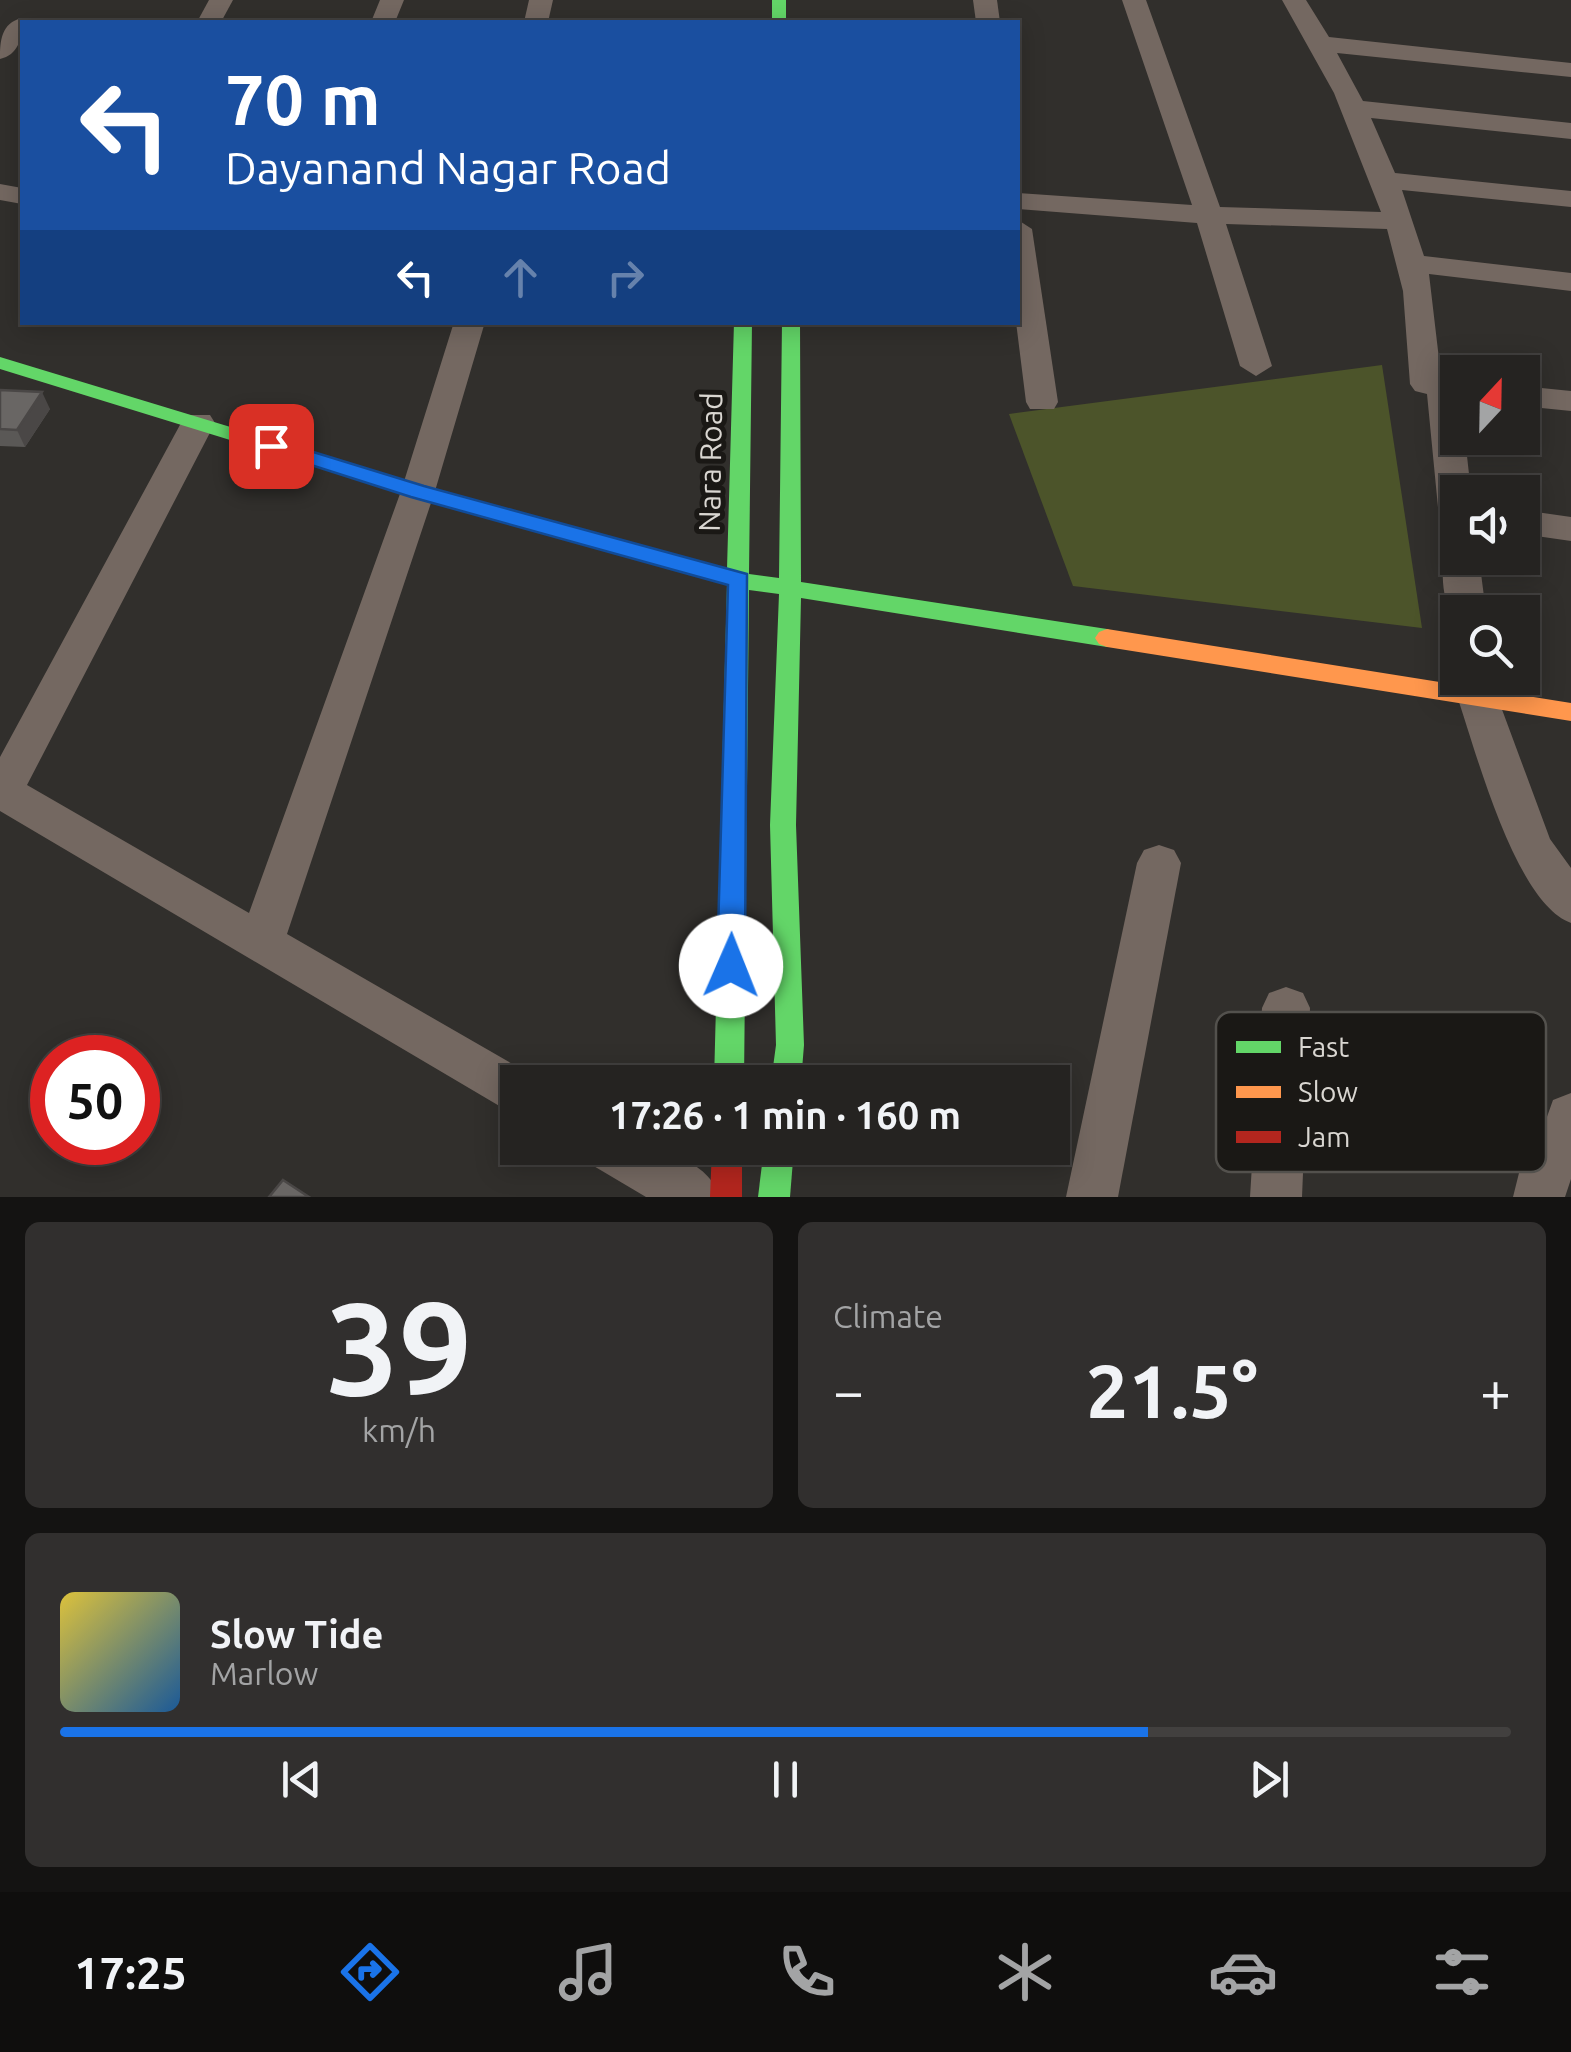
<!DOCTYPE html>
<meta charset="utf-8">
<style>
body{margin:0;font-family:Ubuntu,sans-serif;background:#312f2e;color:#f1f3f6;height:100vh;display:flex;flex-direction:column;font-size:38px;white-space:nowrap}
*{box-sizing:border-box;margin:0}
p{font-size:32px;color:#a3a4a5}
.icon{flex:none;width:55px;height:55px;fill:none;stroke:currentColor;stroke-width:2;stroke-linecap:round;stroke-linejoin:round}
.map{position:relative;height:1197px;overflow:hidden}
.side{display:flex;flex-direction:column;gap:25px;padding:25px;background:#141312;flex:1}
.side>*{flex:none}
.top-card{position:absolute;left:20px;top:20px;width:1000px;height:305px;border-radius:0px;box-shadow:0 5px 25px #0003,0 0 0 2px #42403f;background:#1a4fa0;color:#fff;overflow:hidden}
.needle{width:65px;rotate:22deg}
.buttons{position:absolute;left:1440px;top:355px;display:grid;gap:20px}
.buttons a{display:grid;place-items:center;width:100px;height:100px;border-radius:0px;background:#252321;box-shadow:0 5px 25px #0003,0 0 0 2px #42403f;font-size:50px}
.speed{position:absolute;left:30px;top:1035px;display:flex;gap:20px;font-size:50px;font-weight:700;text-align:center}
.speed>*{display:grid;place-content:center;width:130px;height:130px;border-radius:50%;background:#252321;box-shadow:0 5px 25px #0003,0 0 0 2px #42403f;line-height:1}
.speed .limit{border:15px solid #d22;background:#fff;color:#111}
.pin{position:absolute;display:grid;place-items:center;width:85px;height:85px;color:#fff;margin:-42px;border-radius:20px;box-shadow:0 5px 15px #0006}
.me{position:absolute;width:110px;margin:-55px;rotate:1deg;stroke-linejoin:round;filter:drop-shadow(0 0 8px #0008)}
.turn{display:flex;align-items:center;gap:35px;height:210px;padding:0 40px;font-size:45px}
.turn .icon{width:130px;height:130px;stroke-width:2.5}
.turn b{display:block;font-size:70px;line-height:85px}
.lanes{display:flex;align-items:center;height:95px;padding:0 40px;background:#0003;justify-content:center;gap:50px;direction:ltr}
.lanes .off{opacity:.35}
.big{font-size:75px;font-weight:600;line-height:1.1}
.side .widget{flex:1;display:flex;flex-direction:column;justify-content:center;gap:15px;min-width:0;padding:0 35px;border-radius:15px;background:#312f2e}
.side .dial{align-items:center;gap:0}
.dial b{font-size:130px;line-height:1}
.song{display:flex;align-items:center;gap:30px}
.cover{width:120px;height:120px;border-radius:15px;background:linear-gradient(135deg,hsl(50 70% 55%),hsl(210 70% 35%))}
.played{height:10px;border-radius:5px;background:linear-gradient(90deg,#1a73e8 75%,#42403f 75%)}
.keys{display:flex;justify-content:space-around;direction:ltr}
.heat{display:flex;justify-content:space-between;align-items:center;font-size:55px;direction:ltr}
.side .tiles{flex:1;display:grid;gap:25px;grid-template-columns:1fr 1fr}
.widget:last-child{grid-column:span 2}
.trip{position:absolute;left:500px;top:1065px;width:570px;height:100px;border-radius:0px;background:#252321;box-shadow:0 5px 25px #0003,0 0 0 2px #42403f;font-weight:600;line-height:100px;text-align:center}
.dock{display:flex;height:160px;justify-content:space-around;align-items:center;background:#0f0e0d;color:#a3a4a5}
.dock .icon{width:70px;height:70px}
.dock .selected{color:#1a73e8}
.dock b{font-size:45px;color:#f1f3f6}
.map>svg:first-child{display:block}
.green{fill:#4c542a}
.lines{fill:none;stroke-linecap:round;stroke-linejoin:round}
.street{fill:#746861;fill-rule:evenodd}
.fast{fill:#63d668;fill-rule:evenodd}
.slow{fill:#ff974d;fill-rule:evenodd}
.jam{fill:#b3261e;fill-rule:evenodd}
.wall{fill:#5a5856}
.shaded-wall{fill:#4a4746}
.building{fill:#696664;stroke:#4a4746;stroke-width:2.5}
.route{fill:#1a73e8;stroke:#114b97;stroke-width:2.5}
.labels{text-anchor:middle;dominant-baseline:central;stroke-width:10;stroke-linejoin:round;paint-order:stroke}
.street-label{font-size:30px;fill:#d9d6d1;stroke:#1a1815}
.key{fill:#1a1815;stroke:#53514d;stroke-width:2.5}
.key-label{font-size:28px;fill:#d9d6d1}
</style>
<div class="map">
<svg width="1571" height="1197" viewBox="0 0 1571 1197">
<rect width="100%" height="100%" fill="#312f2c"/>
<polygon class="green" points="1382,365 1422,628 1073,586 1009,414"/>
<g class="lines">
<g class="street">
<polygon points="209,0 233,0 221,22 197,22"/>
<polygon points="380,0 404,0 395,22 371,22"/>
<polygon points="529,0 553,0 548,22 524,22"/>
<polygon points="973,0 997,0 1000,22 976,22"/>
<polygon points="1122,0 1146,0 1220,207 1381,212 1334,93 1282,0 1306,0 1329,37 1571,63 1571,77 1337,53 1363,101 1571,123 1571,139 1371,118 1395,173 1571,191 1571,207 1402,190 1424,256 1571,273 1571,291 1429,274 1441,376 1458,378 1458,438 1465,438 1471,492 1458,492 1458,540 1445,537 1440,528 1427,394 1415,391 1410,384 1403,291 1387,229 1226,224 1272,366 1256,376 1240,366 1197,223 1018,209 1018,193 1192,205"/>
<path d="M22 18 32 22H22C22 39 18 55 0 59 0 41 1 23 22 18Z"/>
<polygon points="0,184 22,188 22,204 0,200"/>
<polygon points="1018,220 1032,229 1058,402 1054,409 1030,409 1026,402 1016,322"/>
<polygon points="454,322 485,322 435,491 287,934 535,1077 538,1082 518,1082 518,1117 0,811 0,757 181,423 186,415 210,415 215,423 27,785 249,913 401,491"/>
<polygon points="1522,386 1571,391 1571,411 1522,406"/>
<polygon points="1522,510 1571,517 1571,541 1522,534"/>
<path d="M1458 546V558H1479L1486 612H1458V623C1443 611 1438 566 1448 549Z"/>
<path d="M1458 674 1495 678 1497 696 1550 839 1571 868V923C1515 903 1476 751 1457 696Z"/>
<polygon points="1159,845 1174,850 1181,863 1118,1197 1066,1197 1137,863 1144,850"/>
<polygon points="1286,987 1303,993 1310,1008 1302,1197 1250,1197 1262,1008 1269,993"/>
<polygon points="1571,1093 1571,1179 1565,1197 1513,1197 1525,1149 1538,1142 1553,1100"/>
<path d="M585 1148C632 1145 700 1146 721 1197H646L592 1165Z"/>
</g>
<g class="fast">
<rect x="772" y="0" width="14" height="22"/>
<polygon points="734,322 752,322 749,574 779,578 782,322 800,322 801,582 1107,629 1115,632 1119,638 1115,644 1107,647 801,598 796,825 804,1045 801,1082 771,1082 776,1045 770,825 779,594 749,590 744,1082 714,1082 727,585 411,496 0,369 0,357 425,486 727,569"/>
<polygon points="764,1148 794,1148 790,1197 758,1197"/>
</g>
<polygon class="slow" points="1107,629 1571,703 1571,721 1107,647 1099,644 1095,638 1099,632"/>
<polygon class="jam" points="712,1148 742,1148 742,1197 710,1197"/>
</g>
<polygon class="wall" points="0,390 50,409 25,447 0,446"/>
<polygon class="shaded-wall" points="42,392 50,409 25,447 17,430"/>
<g class="building">
<polygon points="0,390 42,392 17,430 0,429"/>
<polygon points="283,1180 309,1197 269,1197"/>
</g>
<polygon class="route" points="271,439 424,486 747,574 745,966 741,975 731,979 721,975 717,966 728,585 411,497 264,450 261,446"/>
<g class="labels">
<g class="street-label">
<text transform="translate(710 462) rotate(-89)">Nara Road</text>
</g>
</g>
<rect x="1216" y="1012" width="330" height="160" rx="15" class="key"/>
<rect x="1236" y="1041" width="45" height="12" fill="#63d668"/>
<rect x="1236" y="1086" width="45" height="12" fill="#ff974d"/>
<rect x="1236" y="1131" width="45" height="12" fill="#b3261e"/>
<g class="key-label">
<text x="1298" y="1057">Fast</text>
<text x="1298" y="1102">Slow</text>
<text x="1298" y="1147">Jam</text>
</g>
</svg>
<div class="buttons">
<a><svg class="needle" viewBox="-14 -14 28 28"><path d="M0-13l5 13h-10z" fill="#e53935"/><path d="M0 13l5-13h-10z" fill="#a3a4a5"/></svg></a>
<a><svg class="icon" aria-label="sound" viewBox="0 0 24 24"><path d="M4 9h4l5-4v14l-5-4H4zM17 9q2 3 0 6"/></svg></a>
<a><svg class="icon" aria-label="search" viewBox="0 0 24 24"><circle cx="10" cy="10" r="6"/><path d="M15 15l6 6"/></svg></a>
</div>
<div class="speed"><div class="limit">50</div></div>
<div class="pin" style="left:271px;top:446px;background:#d93025"><svg class="icon" aria-label="arrive" viewBox="0 0 24 24"><path d="M6 21V4h12l-3 4 3 4H6"/></svg></div>
<svg class="me" style="left:731px;top:966px" viewBox="-20 -20 40 40"><circle r="19" fill="#fff"/><path d="M0-13L10 11 0 6-10 11z" fill="#1a73e8"/></svg>
<div class="trip">17:26 · 1 min · 160 m</div>
<div class="top-card">
<div class="turn"><svg class="icon" aria-label="left" viewBox="0 0 24 24"><path d="M17 20v-9H6M10 6l-5 5 5 5"/></svg><div><b>70 m</b>Dayanand Nagar Road</div></div>
<div class="lanes"><svg class="icon" aria-label="left" viewBox="0 0 24 24"><path d="M17 20v-9H6M10 6l-5 5 5 5"/></svg><svg class="icon off" aria-label="ahead" viewBox="0 0 24 24"><path d="M12 20V5M6 11l6-6 6 6"/></svg><svg class="icon off" aria-label="right" viewBox="0 0 24 24"><path d="M7 20v-9h11M14 6l5 5-5 5"/></svg></div>
</div>
</div>
<section class="side">
<div class="tiles">
<div class="widget dial"><b>39</b><p>km/h</p></div>
<div class="widget"><p>Climate</p>
<div class="heat"><a>−</a><b class="big">21.5°</b><a>+</a></div>
</div>
<div class="widget">
<div class="song"><i class="cover"></i><div><b>Slow Tide</b><p>Marlow</p></div></div>
<div class="played"></div>
<div class="keys"><svg class="icon" aria-label="previous" viewBox="0 0 24 24"><path d="M18 5L8 12l10 7zM5 5v14"/></svg><svg class="icon" aria-label="pause" viewBox="0 0 24 24"><path d="M8 5v14M16 5v14"/></svg><svg class="icon" aria-label="next" viewBox="0 0 24 24"><path d="M6 5l10 7-10 7zM19 5v14"/></svg></div>
</div>
</div>
</section>
<nav class="dock">
<b>17:25</b>
<svg class="icon selected" aria-label="directions" viewBox="0 0 24 24"><path d="M12 3l9 9-9 9-9-9zM9 14v-3h6M13 9l2 2-2 2"/></svg>
<svg class="icon" aria-label="music" viewBox="0 0 24 24"><path d="M9 18V5l10-2v13"/><circle cx="6" cy="18" r="3"/><circle cx="16" cy="16" r="3"/></svg>
<svg class="icon" aria-label="phone" viewBox="0 0 24 24"><path d="M5 4h4l2 5-3 2q2 4 5 5l2-3 5 2v4C11 20 4 13 5 4z"/></svg>
<svg class="icon" aria-label="climate" viewBox="0 0 24 24"><path d="M12 3v18M4 7l16 10M4 17L20 7"/></svg>
<svg class="icon" aria-label="car" viewBox="0 0 24 24"><path d="M5 17H2v-5l4-1 3-4h7l3 4 3 1v5h-3M9 17h6M6 11h13"/><circle cx="7" cy="17" r="2"/><circle cx="17" cy="17" r="2"/></svg>
<svg class="icon" aria-label="filters" viewBox="0 0 24 24"><path d="M4 7h16M4 17h16"/><circle cx="9" cy="7" r="2"/><circle cx="15" cy="17" r="2"/></svg>
</nav>
